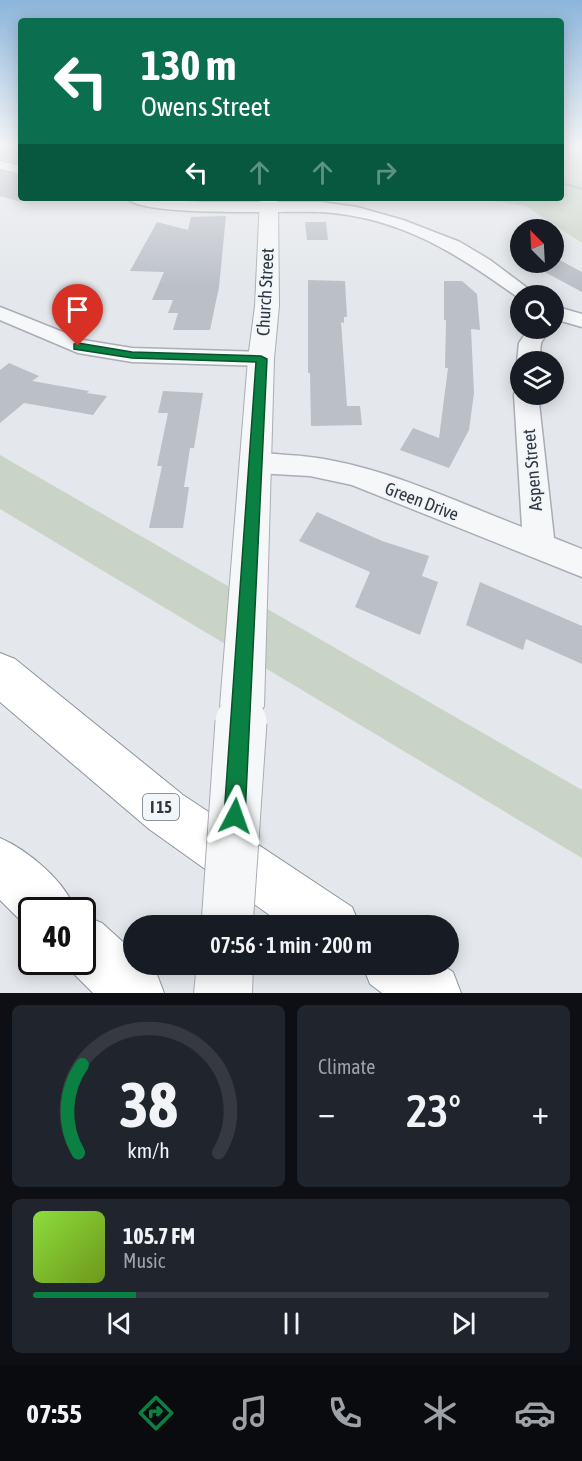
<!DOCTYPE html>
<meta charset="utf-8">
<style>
body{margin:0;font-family:"Asap Condensed",sans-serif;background:#20242c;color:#f1f3f6;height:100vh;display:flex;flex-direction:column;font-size:22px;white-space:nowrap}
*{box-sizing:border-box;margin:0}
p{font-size:20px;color:#9ea1a6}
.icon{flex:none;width:33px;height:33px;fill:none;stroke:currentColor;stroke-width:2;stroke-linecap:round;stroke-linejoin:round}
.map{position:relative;height:993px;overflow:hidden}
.side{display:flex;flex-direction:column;gap:12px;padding:12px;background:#0d0f14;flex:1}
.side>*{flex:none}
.guide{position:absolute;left:18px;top:18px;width:546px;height:183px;border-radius:6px;box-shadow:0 3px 15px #0003;background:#0b6e4f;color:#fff;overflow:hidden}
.needle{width:39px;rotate:336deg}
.buttons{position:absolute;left:510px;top:219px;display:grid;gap:12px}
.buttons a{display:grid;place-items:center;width:54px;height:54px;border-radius:50%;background:#171b24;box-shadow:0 3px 15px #0003;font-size:30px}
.speed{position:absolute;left:18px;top:897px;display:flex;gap:12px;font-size:30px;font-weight:700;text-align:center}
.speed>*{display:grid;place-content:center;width:78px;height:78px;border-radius:50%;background:#171b24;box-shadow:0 3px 15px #0003;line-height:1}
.speed .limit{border:3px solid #111;border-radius:9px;background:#fff;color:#111}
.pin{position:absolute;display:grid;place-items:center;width:51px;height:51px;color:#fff;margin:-62px -26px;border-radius:50% 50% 50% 0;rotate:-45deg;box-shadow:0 0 6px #0007}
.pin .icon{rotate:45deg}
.me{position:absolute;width:66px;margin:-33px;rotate:4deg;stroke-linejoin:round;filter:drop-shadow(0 0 4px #0008)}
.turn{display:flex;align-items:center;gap:21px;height:126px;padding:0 24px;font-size:27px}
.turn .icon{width:78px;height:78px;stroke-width:2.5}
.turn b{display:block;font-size:42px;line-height:51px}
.lanes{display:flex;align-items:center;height:57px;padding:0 24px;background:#0003;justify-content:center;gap:30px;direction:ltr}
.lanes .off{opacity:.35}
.big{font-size:45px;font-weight:600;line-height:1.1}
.side .tile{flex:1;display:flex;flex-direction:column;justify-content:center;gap:9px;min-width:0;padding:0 21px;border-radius:9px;background:#20242c}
.side .dial{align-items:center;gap:0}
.dial svg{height:156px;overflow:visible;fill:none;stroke:#363941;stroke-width:7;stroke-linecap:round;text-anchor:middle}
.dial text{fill:#f1f3f6;stroke:none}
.song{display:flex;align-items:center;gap:18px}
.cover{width:72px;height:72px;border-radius:9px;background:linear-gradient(135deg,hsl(90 70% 55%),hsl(80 70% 35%))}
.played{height:6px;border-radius:3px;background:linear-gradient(90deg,#0b8043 20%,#363941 20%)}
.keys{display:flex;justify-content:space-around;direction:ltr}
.heat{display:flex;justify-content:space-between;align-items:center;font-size:33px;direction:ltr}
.side .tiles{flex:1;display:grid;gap:12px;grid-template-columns:1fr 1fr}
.tile:last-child{grid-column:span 2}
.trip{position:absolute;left:123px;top:915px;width:336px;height:60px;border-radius:30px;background:#171b24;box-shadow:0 3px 15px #0003;font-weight:600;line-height:60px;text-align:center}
.tab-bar{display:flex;height:96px;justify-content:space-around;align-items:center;background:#090b0e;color:#9ea1a6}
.tab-bar .icon{width:42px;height:42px}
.tab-bar .on{color:#0b8043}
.tab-bar b{font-size:27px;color:#f1f3f6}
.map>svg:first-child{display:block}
.green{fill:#cad4c6}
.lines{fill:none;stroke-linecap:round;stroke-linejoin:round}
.stream{fill:#a2b6c7;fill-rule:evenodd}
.building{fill:#bbc0c7}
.minor-casing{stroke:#a9aeb5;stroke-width:3}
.tertiary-casing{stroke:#a9aeb5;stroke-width:2}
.motorway-casing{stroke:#8c95a0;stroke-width:2}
.minor{fill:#f6f7f9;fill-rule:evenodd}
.tertiary{fill:#f6f7f9;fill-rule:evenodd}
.motorway{fill:#fff;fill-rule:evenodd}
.tertiary-bridge-far1-casing{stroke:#a9aeb5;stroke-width:41;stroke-linecap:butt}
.tertiary-bridge-casing{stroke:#a9aeb5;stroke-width:53;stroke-linecap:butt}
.tertiary-bridge-far1{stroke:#f6f7f9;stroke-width:39}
.tertiary-bridge{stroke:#f6f7f9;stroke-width:51}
.route{fill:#0b8043;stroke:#07532c;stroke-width:1.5}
.labels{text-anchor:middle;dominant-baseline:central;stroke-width:4.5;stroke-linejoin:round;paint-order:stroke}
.shield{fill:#f3f6f8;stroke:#687079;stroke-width:1.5}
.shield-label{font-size:16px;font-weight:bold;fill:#2d3642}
.street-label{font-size:18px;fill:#2d3642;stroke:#f3f6f8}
</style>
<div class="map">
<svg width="582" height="993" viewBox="0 0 582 993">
<rect width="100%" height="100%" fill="#e4e7eb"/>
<g class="green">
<polygon points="561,147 582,147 582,243 526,206 474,198 561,198"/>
<polygon points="0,455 582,790 582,858 0,509"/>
</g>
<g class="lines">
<polygon class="stream" points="561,182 582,188 582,190 561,184"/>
</g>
<g class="building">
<polygon points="0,147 21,147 21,164 0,159"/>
<polygon points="0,171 21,176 21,202 0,196"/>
<polygon points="226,216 219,287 210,330 173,330 178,313 168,313 173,300 152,300 164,272 130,271 157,222 188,230 191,217"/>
<polygon points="305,222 326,222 328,240 307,240"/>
<polygon points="554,257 582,272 582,292 526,262 554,262"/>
<polygon points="308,280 345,281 347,317 344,317 344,323 341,322 347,406 360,406 362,425 311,426 310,373 308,373"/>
<polygon points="444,281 462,281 477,294 480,330 471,329 474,393 469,430 449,468 400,450 413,428 439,438 448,368 445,368 446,320 444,320"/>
<polygon points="9,363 39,376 32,381 89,391 87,393 107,396 93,415 24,403 0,423 0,370"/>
<polygon points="163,391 203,393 194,448 190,448 184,487 189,487 183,528 149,528 162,466 157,466 168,413 158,413"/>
<polygon points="317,512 382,541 429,556 422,576 438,582 420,635 355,607 370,572 299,541"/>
<polygon points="480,582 582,626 582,664 526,639 523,650 466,625"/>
</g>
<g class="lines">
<defs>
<g id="minor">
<polygon points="0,161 21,166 21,174 0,169"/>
<path d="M126 198 204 202H321L357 207 403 220 460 242 490 260 538 296H520V299C458 254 401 217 321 212 289 210 144 218 126 198Z"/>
<polygon points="554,306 582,314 582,327 554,319"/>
<polygon points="0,307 83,340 132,348 261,352 269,354 272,359 269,364 261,366 132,362 78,353 0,320"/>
<polygon points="529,328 550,328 541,343 539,362 520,362 520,367 517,362 519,343"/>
<path d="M518 388H520V394H538L554 538 582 549V577L352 485 310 476 256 473 246 470 242 463 246 456C260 452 273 454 287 455 369 459 446 498 522 527L514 394Z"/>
</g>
<g id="tertiary">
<polygon points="260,198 278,198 279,306 274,359 264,706 257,721 242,728 227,721 220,706 248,359 255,306"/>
<polygon points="197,964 253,964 252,993 194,993"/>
</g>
<g id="motorway">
<polygon points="0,653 15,659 183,795 352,907 360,926 285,926 149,829 0,702"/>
<path d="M0 838C28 850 66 882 75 910H32V930L29 929 0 900Z"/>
<polygon points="82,915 102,923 134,952 134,964 147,964 156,972 164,993 93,993 62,962 82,962"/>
<polygon points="362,964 441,964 453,972 461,993 382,993 370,984"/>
</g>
</defs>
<use href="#minor" class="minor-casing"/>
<use href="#tertiary" class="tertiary-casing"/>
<use href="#motorway" class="motorway-casing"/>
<use href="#minor" class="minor"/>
<use href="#tertiary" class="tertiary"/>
<use href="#motorway" class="motorway"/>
<defs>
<polyline id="tertiary-bridge-far1" points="241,724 242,706"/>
<polyline id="tertiary-bridge" points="227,926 241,722"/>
</defs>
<use href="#tertiary-bridge-far1" class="tertiary-bridge-far1-casing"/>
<use href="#tertiary-bridge" class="tertiary-bridge-casing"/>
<use href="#tertiary-bridge-far1" class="tertiary-bridge-far1"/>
<use href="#tertiary-bridge" class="tertiary-bridge"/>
</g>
<linearGradient id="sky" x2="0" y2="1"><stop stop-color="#8cb5db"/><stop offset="0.51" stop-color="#f3f4f6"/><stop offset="1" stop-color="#f3f4f6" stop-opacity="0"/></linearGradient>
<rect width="582" height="286" fill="url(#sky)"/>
<polygon class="route" points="78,343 132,352 261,356 267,359 245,816 242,823 235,826 227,823 224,816 256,362 132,358 74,349 74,344"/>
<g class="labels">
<rect class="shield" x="143" y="794" width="36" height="26" rx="4.5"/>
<g class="shield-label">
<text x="161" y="807">I 15</text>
</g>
<g class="street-label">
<text transform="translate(265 292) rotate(-87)">Church Street</text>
<text transform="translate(532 470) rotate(-95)">Aspen Street</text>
<text transform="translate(422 501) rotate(21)">Green Drive</text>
</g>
</g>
</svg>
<div class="buttons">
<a><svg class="needle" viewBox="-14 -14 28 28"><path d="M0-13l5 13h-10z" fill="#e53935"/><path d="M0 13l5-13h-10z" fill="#9ea1a6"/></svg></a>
<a><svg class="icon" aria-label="search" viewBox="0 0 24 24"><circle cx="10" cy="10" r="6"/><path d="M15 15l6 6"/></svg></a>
<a><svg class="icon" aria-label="layers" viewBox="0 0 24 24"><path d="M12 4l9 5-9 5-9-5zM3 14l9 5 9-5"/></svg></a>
</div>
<div class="speed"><div class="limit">40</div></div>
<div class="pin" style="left:78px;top:346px;background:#d93025"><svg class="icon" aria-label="arrive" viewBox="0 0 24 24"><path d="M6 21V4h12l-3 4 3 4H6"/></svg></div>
<svg class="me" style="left:235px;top:816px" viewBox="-20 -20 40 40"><path d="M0-17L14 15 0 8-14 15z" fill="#0b8043" stroke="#fff" stroke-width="4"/></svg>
<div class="trip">07:56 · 1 min · 200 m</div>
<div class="guide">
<div class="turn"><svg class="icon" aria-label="left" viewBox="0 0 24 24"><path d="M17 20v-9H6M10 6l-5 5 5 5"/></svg><div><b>130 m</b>Owens Street</div></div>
<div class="lanes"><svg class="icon" aria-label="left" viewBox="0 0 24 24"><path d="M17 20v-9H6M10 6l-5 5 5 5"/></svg><svg class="icon off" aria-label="ahead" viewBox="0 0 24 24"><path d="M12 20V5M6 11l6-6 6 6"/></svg><svg class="icon off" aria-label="ahead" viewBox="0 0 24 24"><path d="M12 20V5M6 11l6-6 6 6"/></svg><svg class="icon off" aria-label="right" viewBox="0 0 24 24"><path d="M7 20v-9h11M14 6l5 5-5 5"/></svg></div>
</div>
</div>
<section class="side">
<div class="tiles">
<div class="tile dial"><svg viewBox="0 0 100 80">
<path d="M14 69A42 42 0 1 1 86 69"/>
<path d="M14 69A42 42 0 0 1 16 24" stroke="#0b8043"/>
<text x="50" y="56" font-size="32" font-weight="700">38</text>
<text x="50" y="72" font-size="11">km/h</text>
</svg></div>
<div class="tile"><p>Climate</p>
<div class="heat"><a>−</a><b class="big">23°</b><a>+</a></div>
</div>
<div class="tile">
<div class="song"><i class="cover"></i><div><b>105.7 FM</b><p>Music</p></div></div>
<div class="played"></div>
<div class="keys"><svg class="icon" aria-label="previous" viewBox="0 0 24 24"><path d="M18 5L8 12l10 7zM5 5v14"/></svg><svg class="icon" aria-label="pause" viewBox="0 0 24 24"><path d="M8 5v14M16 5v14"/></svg><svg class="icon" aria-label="next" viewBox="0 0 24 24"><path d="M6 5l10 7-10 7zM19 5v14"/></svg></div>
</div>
</div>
</section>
<nav class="tab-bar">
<b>07:55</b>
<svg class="icon on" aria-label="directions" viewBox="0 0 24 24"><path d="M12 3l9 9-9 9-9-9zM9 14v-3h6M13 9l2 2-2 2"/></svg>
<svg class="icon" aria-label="music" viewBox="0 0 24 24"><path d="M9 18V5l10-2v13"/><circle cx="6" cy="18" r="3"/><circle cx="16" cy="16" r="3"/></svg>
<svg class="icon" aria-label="phone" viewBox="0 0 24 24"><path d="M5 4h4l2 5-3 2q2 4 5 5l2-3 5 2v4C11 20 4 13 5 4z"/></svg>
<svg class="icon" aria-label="climate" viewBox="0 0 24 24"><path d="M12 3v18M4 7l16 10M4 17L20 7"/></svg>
<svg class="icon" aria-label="car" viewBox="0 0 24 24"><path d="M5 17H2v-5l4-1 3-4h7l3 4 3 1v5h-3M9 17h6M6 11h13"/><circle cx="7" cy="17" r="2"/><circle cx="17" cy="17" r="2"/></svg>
</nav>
